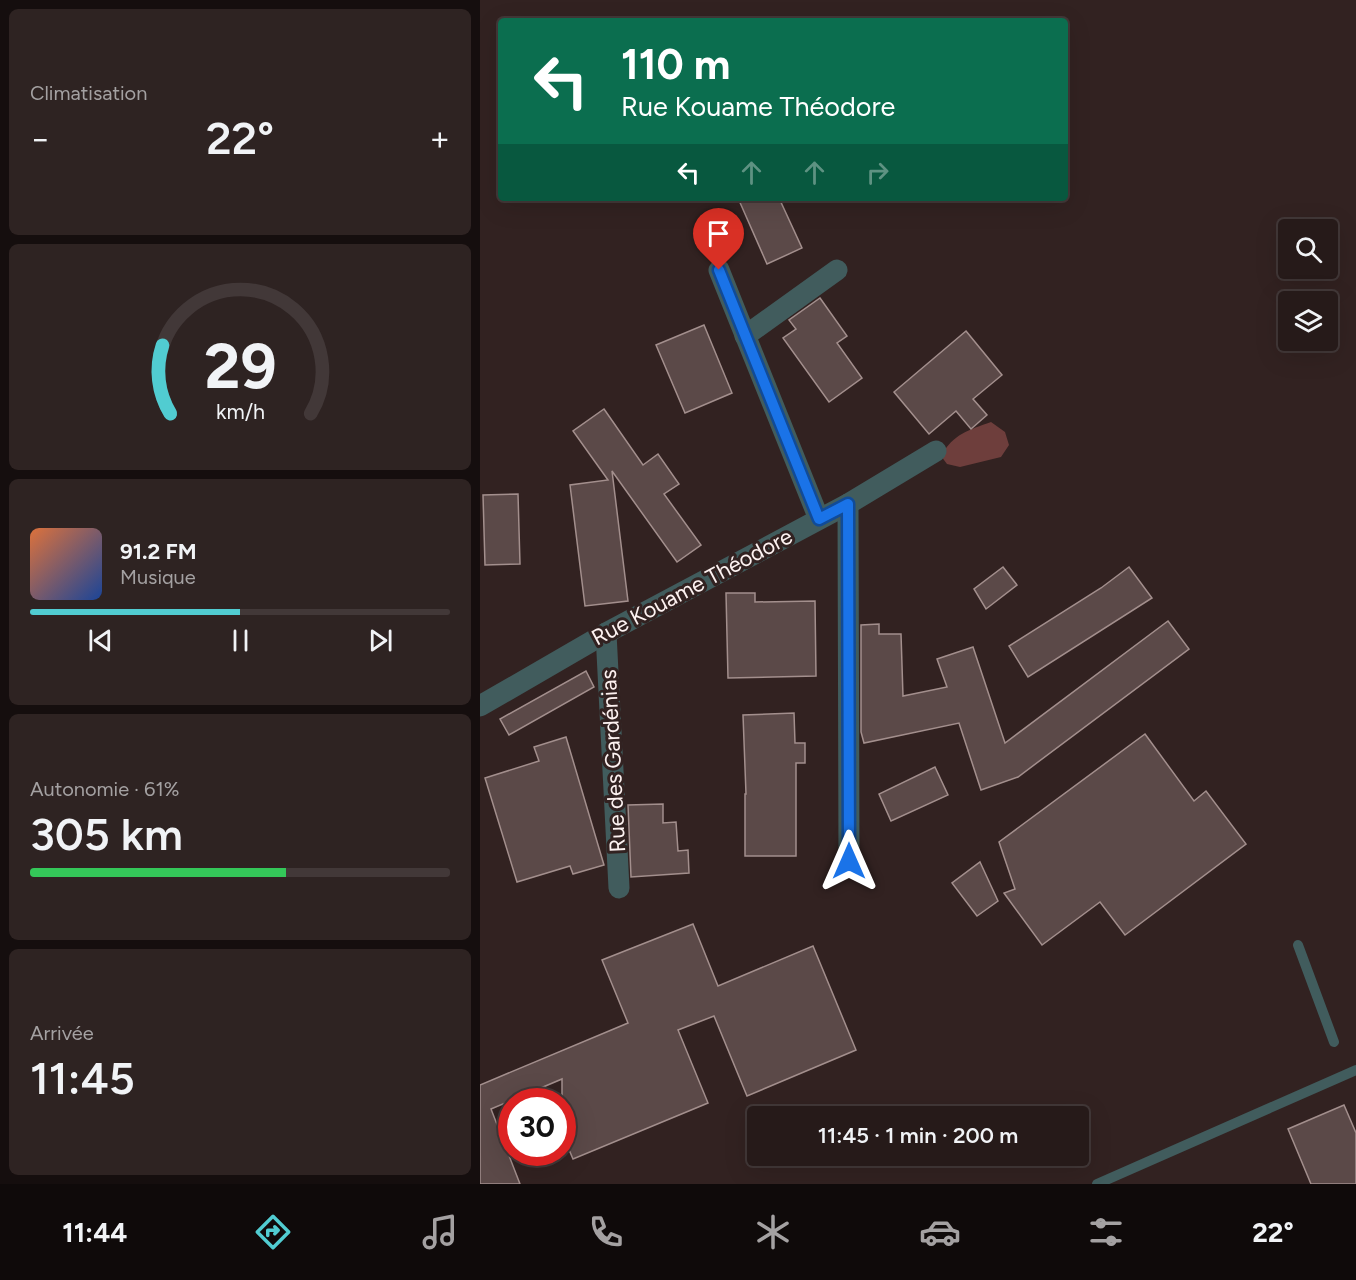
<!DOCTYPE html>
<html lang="fr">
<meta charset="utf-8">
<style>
body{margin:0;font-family:Figtree,sans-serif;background:#2e2322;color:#f1f3f6;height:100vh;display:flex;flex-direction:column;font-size:22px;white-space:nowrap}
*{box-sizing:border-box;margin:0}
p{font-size:20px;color:#a4a1a2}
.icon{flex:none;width:33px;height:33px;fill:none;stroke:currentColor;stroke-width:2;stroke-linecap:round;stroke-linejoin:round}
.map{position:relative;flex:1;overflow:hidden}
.panel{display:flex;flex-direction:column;gap:9px;padding:9px;background:#150e0e;width:480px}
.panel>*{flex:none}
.banner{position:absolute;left:18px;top:18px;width:570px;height:183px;border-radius:6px;box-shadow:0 6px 24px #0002,0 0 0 2px #423838;background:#0b6e4f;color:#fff;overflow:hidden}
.tools{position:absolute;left:798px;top:219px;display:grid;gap:12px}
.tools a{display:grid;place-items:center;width:60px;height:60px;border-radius:6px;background:#261a19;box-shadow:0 6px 24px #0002,0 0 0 2px #423838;font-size:30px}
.speed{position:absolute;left:18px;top:1088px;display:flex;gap:12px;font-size:30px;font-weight:700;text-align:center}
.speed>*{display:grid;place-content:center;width:78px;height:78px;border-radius:50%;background:#261a19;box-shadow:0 6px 24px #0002,0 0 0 2px #423838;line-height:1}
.speed .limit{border:9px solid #d22;background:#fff;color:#111}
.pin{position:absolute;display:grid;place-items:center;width:51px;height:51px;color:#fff;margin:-62px -26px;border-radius:50% 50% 50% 0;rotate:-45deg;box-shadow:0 0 6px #0007}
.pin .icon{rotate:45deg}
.me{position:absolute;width:66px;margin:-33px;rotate:0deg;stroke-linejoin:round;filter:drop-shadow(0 0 4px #0008)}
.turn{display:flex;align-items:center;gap:21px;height:126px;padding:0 24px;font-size:27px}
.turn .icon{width:78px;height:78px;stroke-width:2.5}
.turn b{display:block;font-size:42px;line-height:51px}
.lanes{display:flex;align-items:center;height:57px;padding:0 24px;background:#0003;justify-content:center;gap:30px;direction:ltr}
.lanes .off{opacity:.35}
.big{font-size:45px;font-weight:600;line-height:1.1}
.panel .tile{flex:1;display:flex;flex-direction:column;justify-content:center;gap:9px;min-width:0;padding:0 21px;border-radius:9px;background:#2e2322}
.panel .dial{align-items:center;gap:0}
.dial svg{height:156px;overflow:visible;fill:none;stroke:#423838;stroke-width:7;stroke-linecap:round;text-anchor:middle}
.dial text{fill:#f1f3f6;stroke:none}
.song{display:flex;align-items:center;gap:18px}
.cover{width:72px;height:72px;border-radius:9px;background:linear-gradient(135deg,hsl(20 70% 55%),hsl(220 70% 35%))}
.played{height:6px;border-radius:3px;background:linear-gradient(90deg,#51ccd1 50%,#423838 50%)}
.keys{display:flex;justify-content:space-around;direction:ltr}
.heat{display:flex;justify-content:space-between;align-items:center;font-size:33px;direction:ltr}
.charge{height:9px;border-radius:4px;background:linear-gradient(90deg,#34c759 61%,#423838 0)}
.trip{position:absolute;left:267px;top:1106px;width:342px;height:60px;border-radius:6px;background:#261a19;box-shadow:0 6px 24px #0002,0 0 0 2px #423838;font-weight:600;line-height:60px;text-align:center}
.tab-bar{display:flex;height:96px;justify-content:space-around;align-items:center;background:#0f0a0a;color:#a4a1a2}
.tab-bar .icon{width:42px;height:42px}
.tab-bar .active{color:#51ccd1}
.tab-bar b{font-size:27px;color:#f1f3f6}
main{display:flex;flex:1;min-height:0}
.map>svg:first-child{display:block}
.green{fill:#6e3e3c}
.building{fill:#5b4948;stroke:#a38f8d;stroke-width:1.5}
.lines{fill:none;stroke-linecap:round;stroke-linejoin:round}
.lane{stroke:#415c5d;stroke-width:10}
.street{stroke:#415c5d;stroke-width:21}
.route-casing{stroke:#114b97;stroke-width:15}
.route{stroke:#1a73e8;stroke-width:10}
.labels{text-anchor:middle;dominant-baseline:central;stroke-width:6;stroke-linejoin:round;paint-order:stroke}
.street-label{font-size:22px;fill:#fdf2f1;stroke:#322221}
</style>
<main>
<section class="panel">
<div class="tile"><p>Climatisation</p>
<div class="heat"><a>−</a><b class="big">22°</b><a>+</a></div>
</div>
<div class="tile dial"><svg viewBox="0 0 100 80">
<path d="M14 69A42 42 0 1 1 86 69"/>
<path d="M14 69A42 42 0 0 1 10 34" stroke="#51ccd1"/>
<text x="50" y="56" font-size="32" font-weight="700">29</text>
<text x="50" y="72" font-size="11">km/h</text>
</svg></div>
<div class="tile">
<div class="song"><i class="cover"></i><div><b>91.2 FM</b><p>Musique</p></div></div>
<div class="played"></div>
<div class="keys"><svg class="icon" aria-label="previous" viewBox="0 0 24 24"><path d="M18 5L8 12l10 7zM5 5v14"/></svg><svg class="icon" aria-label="pause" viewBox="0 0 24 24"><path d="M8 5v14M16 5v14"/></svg><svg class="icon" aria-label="next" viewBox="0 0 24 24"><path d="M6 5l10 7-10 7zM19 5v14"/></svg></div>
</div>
<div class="tile"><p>Autonomie · 61%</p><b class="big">305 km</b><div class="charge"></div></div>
<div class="tile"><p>Arrivée</p><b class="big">11:45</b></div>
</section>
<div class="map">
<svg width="876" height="1184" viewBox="0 0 876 1184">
<rect width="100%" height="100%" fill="#322221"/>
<path class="green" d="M511 422 525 432 529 445 521 457 480 467 467 464 461 456C473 434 489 430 511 422Z"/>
<g class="building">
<polygon points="258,198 299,198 322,248 287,264"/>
<polygon points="340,298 367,336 357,343 382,378 349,402 303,338 316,329 309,320"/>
<polygon points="224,325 252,393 205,413 176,345"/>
<polygon points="486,331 522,375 493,399 507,415 491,429 476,411 449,434 414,392"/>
<polygon points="124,409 163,465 178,454 199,484 184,494 221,545 197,562 132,471 148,601 105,606 90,485 128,480 93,431"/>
<polygon points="38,494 40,564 5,565 3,495"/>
<polygon points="523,567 537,585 506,609 494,589"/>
<polygon points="649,567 672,598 548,677 529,646 621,588"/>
<polygon points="246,593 275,593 275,602 335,601 336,676 248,678"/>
<polygon points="688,621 709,649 538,777 501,790 479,723 384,743 381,732 381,625 399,624 399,634 421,634 423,696 467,687 457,659 493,647 525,743"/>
<polygon points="106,671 114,687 29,735 20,719"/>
<polygon points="314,713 315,743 325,743 325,763 316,763 316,856 265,856 265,794 266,794 263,715"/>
<polygon points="665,734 714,801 726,791 766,844 645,935 620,902 562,945 524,893 535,889 519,842"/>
<polygon points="86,737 124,865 93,874 90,866 37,882 5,778 59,761 54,747"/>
<polygon points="455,767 468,795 411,821 399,794"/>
<polygon points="183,804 183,823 196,822 198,851 208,850 209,873 151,877 148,805"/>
<polygon points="500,862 518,901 497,916 472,883"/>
<polygon points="213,924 238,986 333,946 376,1050 267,1096 234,1016 198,1030 228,1103 93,1159 82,1133 82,1079 11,1109 40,1184 0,1184 0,1085 148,1023 122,960"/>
<polygon points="864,1105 876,1133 876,1184 831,1184 808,1129"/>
</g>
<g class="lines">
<g class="lane">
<polyline points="818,945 854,1042"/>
<polyline points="617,1184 876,1070"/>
</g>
<g class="street">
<polyline points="239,270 339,519"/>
<polyline points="265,336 357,270"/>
<polyline points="368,504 369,861"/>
<polyline points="126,633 139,888"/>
<polyline points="0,706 126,633 368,504 456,451"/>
</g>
</g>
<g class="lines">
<defs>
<polyline id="route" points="239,270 339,519 368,504 369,861"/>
</defs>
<use href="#route" class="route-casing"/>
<use href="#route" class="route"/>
</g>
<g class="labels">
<g class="street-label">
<text transform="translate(212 587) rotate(-28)">Rue Kouame Théodore</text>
<text transform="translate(133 761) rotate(-93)">Rue des Gardénias</text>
</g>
</g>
</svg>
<div class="tools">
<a><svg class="icon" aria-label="search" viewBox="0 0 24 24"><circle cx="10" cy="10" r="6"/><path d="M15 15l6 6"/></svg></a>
<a><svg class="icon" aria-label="layers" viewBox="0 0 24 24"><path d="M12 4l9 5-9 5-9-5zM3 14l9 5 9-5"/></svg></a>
</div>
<div class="speed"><div class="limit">30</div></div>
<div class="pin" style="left:239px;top:270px;background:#d93025"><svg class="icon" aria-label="arrive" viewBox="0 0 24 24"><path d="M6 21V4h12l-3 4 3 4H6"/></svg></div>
<svg class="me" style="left:369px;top:861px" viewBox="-20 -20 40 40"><path d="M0-17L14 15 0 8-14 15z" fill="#1a73e8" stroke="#fff" stroke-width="4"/></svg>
<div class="trip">11:45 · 1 min · 200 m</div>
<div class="banner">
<div class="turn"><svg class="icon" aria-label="left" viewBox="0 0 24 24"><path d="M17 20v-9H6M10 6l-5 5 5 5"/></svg><div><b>110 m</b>Rue Kouame Théodore</div></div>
<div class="lanes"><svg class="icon" aria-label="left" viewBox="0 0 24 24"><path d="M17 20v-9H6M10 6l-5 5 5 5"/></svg><svg class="icon off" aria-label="ahead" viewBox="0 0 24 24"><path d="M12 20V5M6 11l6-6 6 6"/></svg><svg class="icon off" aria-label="ahead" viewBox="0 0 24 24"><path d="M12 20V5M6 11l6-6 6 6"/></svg><svg class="icon off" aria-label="right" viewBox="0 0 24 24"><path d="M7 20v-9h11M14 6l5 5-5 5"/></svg></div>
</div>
</div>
</main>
<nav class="tab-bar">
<b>11:44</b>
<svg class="icon active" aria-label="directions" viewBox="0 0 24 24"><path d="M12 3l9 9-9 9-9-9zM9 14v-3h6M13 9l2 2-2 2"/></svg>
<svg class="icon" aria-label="music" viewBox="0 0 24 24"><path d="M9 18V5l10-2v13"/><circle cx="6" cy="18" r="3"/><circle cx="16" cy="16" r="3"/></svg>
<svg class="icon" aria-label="phone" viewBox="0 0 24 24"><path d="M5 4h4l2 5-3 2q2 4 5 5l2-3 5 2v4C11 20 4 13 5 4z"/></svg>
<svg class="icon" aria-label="climate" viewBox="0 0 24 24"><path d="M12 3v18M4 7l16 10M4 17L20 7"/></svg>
<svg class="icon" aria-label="car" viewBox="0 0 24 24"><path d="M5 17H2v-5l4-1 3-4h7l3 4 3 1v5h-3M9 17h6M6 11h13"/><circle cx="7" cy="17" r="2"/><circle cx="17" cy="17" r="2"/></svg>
<svg class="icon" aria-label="filters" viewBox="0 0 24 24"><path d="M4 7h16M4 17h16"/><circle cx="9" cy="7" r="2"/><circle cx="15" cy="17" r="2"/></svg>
<b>22°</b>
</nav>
